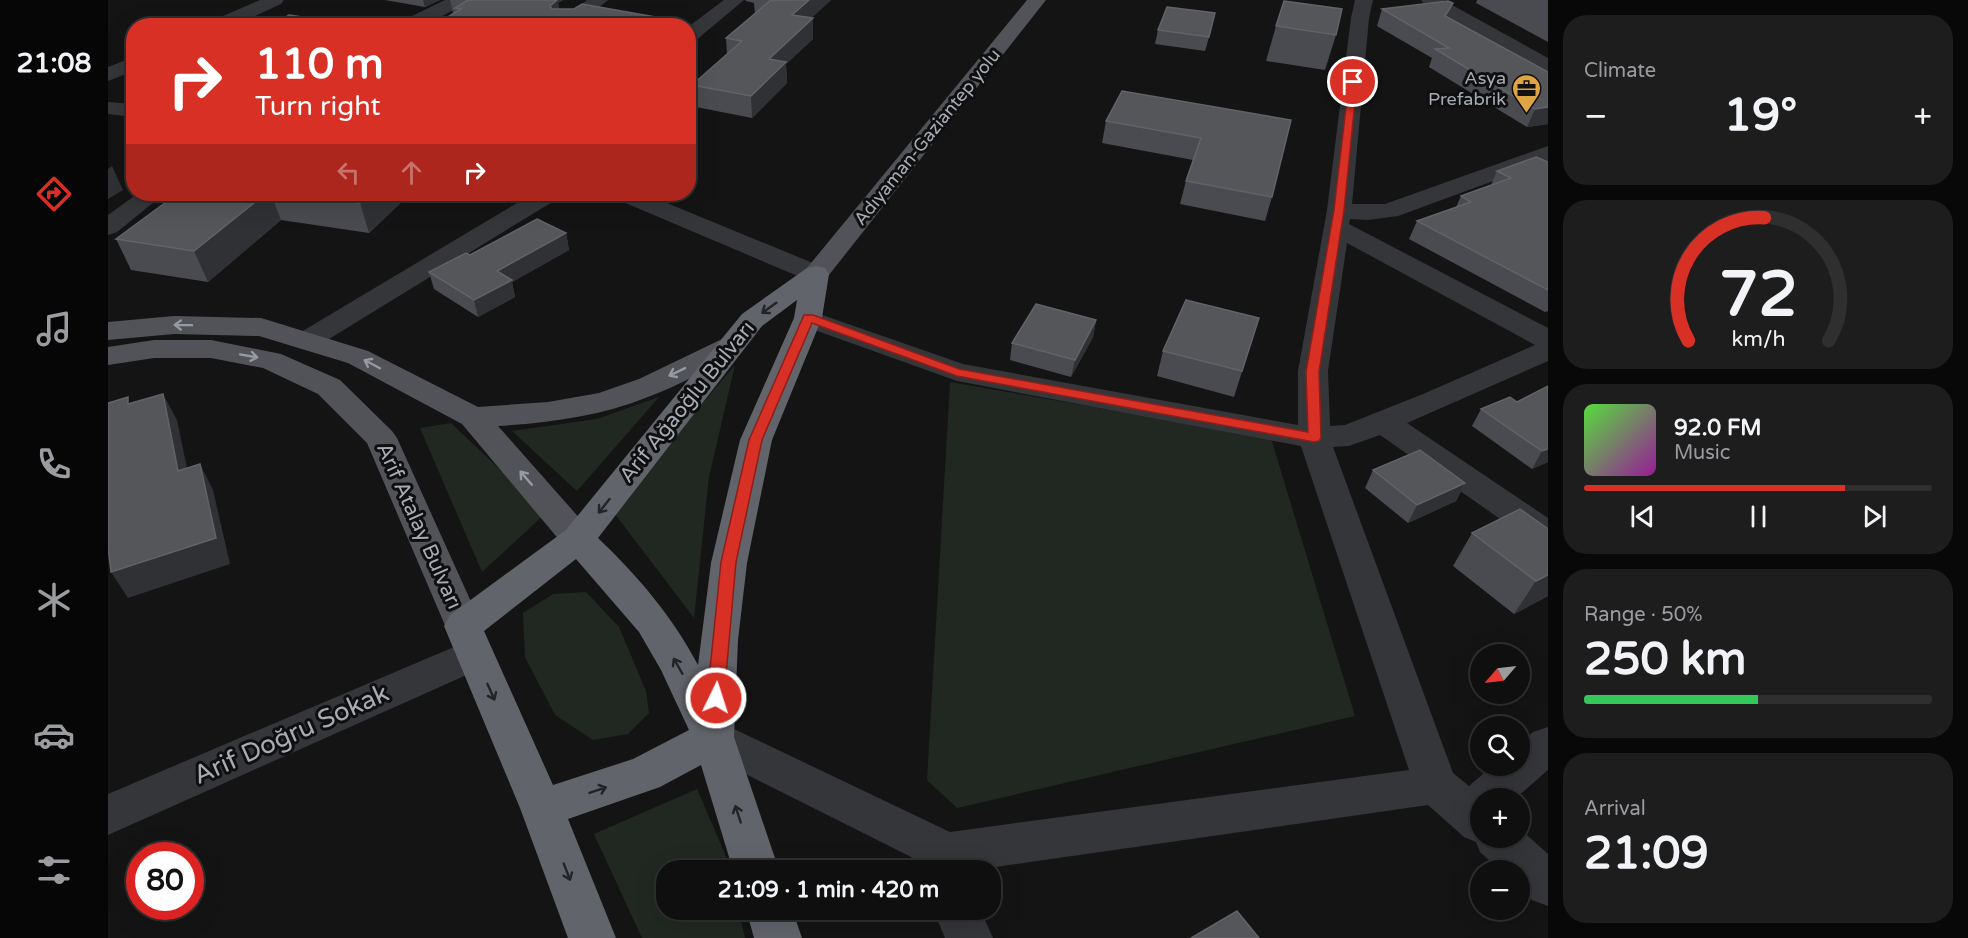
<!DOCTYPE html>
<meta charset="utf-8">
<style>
body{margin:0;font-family:"Varela Round",sans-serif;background:#1d1d1e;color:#f1f3f6;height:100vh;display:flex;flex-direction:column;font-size:22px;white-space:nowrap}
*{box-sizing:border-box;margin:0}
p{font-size:20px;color:#9b9c9f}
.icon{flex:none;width:33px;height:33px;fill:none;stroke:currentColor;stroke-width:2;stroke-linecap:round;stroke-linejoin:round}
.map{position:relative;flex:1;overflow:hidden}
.sheet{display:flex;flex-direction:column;gap:15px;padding:15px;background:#080809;width:420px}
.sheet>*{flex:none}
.guide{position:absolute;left:18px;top:18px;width:570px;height:183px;border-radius:24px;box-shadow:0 6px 24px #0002,0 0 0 2px #2f2f30;background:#d93025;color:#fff;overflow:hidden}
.needle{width:39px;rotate:242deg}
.fabs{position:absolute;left:1362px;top:644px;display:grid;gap:12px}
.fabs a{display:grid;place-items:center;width:60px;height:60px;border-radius:50%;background:#0f0f10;box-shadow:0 6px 24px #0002,0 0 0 2px #2f2f30;font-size:30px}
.speed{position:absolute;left:18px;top:842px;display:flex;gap:12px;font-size:30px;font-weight:700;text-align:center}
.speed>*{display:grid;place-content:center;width:78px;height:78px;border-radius:50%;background:#0f0f10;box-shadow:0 6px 24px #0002,0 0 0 2px #2f2f30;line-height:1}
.speed .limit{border:9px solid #d22;background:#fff;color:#111}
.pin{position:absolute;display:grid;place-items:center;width:51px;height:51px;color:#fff;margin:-26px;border:3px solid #fff;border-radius:50%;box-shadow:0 2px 6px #0007}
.me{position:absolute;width:66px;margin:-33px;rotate:4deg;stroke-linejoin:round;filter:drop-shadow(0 0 4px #0008)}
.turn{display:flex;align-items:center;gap:21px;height:126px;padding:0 30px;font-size:27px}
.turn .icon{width:78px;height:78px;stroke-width:2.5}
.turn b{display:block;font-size:42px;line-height:51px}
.lanes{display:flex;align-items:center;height:57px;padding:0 30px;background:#0003;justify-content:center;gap:30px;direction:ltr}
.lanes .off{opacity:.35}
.big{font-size:45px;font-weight:700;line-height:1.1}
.sheet .tile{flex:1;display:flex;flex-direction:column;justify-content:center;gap:9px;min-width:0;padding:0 21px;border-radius:24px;background:#1d1d1e}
.sheet .dial{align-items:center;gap:0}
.dial svg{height:156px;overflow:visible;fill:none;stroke:#2f2f30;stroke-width:7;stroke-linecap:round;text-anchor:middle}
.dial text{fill:#f1f3f6;stroke:none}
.song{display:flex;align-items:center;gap:18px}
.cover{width:72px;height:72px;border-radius:9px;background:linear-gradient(135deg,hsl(110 70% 55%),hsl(300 70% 35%))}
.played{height:6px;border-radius:3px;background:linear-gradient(90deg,#d93025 75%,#2f2f30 75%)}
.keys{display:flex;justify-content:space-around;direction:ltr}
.heat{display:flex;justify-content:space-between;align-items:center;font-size:33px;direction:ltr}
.charge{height:9px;border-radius:4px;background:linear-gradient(90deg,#34c759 50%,#2f2f30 0)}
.trip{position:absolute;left:548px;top:860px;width:345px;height:60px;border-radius:24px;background:#0f0f10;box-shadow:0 6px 24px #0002,0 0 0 2px #2f2f30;font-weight:700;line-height:60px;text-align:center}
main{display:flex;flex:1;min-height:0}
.tabs{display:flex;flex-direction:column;width:108px;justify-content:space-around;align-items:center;background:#060606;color:#9b9c9f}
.tabs .icon{width:42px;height:42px}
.tabs .on{color:#d93025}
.tabs b{font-size:27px;color:#f1f3f6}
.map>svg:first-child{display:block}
.green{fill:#212821}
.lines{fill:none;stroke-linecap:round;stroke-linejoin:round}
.minor{fill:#35363a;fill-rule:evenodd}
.major{fill:#525359;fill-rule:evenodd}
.highway{fill:#62646b;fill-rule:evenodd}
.wall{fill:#4a4b50}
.shaded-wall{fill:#303134}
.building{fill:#54565a;stroke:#616368;stroke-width:1.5}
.oneway{stroke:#242427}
.oneway2{stroke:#969aa2}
.route{fill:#d93025;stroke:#8d1f18;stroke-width:1.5}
.labels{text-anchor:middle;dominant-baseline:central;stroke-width:6;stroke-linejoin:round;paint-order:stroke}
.far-poi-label{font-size:18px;fill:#a7acb4;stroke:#0f0f10;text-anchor:end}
.far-street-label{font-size:18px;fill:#a7acb4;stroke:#0f0f10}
.street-label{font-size:21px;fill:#a7acb4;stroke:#0f0f10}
.near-street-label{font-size:26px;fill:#a7acb4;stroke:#0f0f10}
</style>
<main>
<nav class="tabs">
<b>21:08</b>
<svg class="icon on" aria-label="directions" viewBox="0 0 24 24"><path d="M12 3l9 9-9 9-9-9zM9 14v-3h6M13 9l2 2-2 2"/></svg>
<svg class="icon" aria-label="music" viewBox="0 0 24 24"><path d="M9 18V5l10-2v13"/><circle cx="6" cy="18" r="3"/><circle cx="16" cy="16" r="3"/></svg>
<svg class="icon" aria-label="phone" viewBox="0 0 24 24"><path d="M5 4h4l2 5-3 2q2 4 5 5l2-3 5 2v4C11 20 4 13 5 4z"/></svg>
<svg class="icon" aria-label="climate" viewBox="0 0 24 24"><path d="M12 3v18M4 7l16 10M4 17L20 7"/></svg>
<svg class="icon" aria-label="car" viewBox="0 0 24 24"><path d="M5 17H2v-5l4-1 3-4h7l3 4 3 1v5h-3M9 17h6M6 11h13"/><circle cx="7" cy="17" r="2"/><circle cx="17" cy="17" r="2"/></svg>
<svg class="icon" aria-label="filters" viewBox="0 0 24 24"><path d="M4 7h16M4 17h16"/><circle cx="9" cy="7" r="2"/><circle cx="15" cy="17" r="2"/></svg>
</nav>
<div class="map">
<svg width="1440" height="938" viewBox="0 0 1440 938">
<rect width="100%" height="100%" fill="#141415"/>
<g class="green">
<polygon points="627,365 601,477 586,618 504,510"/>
<polygon points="842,382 1163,438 1247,716 849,808 819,780"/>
<polygon points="551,397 469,491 404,431 489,419"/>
<polygon points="343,423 438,513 374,572 312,428"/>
<polygon points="478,592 511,627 538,691 541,713 520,734 485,740 447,715 417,657 415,613 445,594"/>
<polygon points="589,789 617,854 621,870 558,870 558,909 630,909 637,938 534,938 486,834"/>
</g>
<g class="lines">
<g class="minor">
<polygon points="152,0 176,0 173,4 125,26 99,26 101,22"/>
<polygon points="337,0 360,0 357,4 315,26 290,26 292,22"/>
<polygon points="479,0 500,0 469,26 447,26"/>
<polygon points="616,0 636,0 587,41 580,43 580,27"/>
<path d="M1247 0H1265L1261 18 1244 204H1277L1440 146V161L1290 216 1260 220 1242 219 1241 224 1440 328V361L1299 423 1440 518V548L1428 544 1272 435 1241 446 1225 447 1345 773 1361 786 1385 765H1412V744L1425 732 1440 727V770L1408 798H1372V837H1412V829L1440 854V906L1424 900 1412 888V870H1392L1372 852 1368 842 1356 837 1320 805 867 870H829L590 750 584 737 590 724 605 719 842 832 1301 770 1193 446 849 381 690 324 686 318 690 312 700 310 855 364 1190 425V371L1219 210 1243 18ZM1239 243 1427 345 1315 394 1237 425 1222 426 1220 371Z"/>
<polygon points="1313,0 1335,0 1440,58 1440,72 1433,70 1316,4"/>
<polygon points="26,57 26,71 0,81 0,67"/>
<polygon points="0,102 26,104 26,117 0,114"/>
<polygon points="29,194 56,194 9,232 0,235 0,215"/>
<polygon points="424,194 452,194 449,199 208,347 198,350 188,347 184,341 188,335"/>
<polygon points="505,194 537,194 717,268 721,274 717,280 708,282 699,280 508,199"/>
<polygon points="367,638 381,643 386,654 381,665 0,835 0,794"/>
<polygon points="825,909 872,909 885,938 837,938"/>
</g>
<g class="major">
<polygon points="919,0 938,0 717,280 708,282 699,280 695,274 699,268"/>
<path d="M66 316 153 318 163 321 260 351 370 407 440 402 491 393 531 379 612 340 622 337 632 340 637 346 632 352C602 368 572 385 540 397 493 416 441 423 390 426L482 530 488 539 482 548 470 552 458 548 354 424 240 363 151 336 66 334 0 340V322Z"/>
<polygon points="46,340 103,340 173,354 232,380 284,431 289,438 374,626 368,637 355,641 342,637 259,443 210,394 155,368 103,358 46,358 0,365 0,347"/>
</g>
<g class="highway">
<path d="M708 266 717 268 721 274 714 318 664 440 639 563 630 640 626 737 671 870H625L593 765 552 787 460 819 508 938H460L412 808 336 626 342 615 458 530 634 314 699 268ZM689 300 686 318 632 440 603 563 590 665C564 616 530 576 490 538L654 326ZM468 559 531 632 553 670 581 730 525 759 445 785 376 631Z"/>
<polygon points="638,909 684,909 694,938 646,938"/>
</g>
</g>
<g class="wall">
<polygon points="277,0 332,0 317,7"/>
<polygon points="342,0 455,0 450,3 451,9 553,18 346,13 345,13"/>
<polygon points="637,0 723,0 703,18 705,39 678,64 679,83 644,118 588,107 590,129 580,138 580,106 586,107 584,85 619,54 618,38 647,14 646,3 638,1"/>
<polygon points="1369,0 1440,0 1440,42 1368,3"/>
<polygon points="1274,9 1339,17 1440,72 1440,124 1419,127 1321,67 1324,58 1269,26"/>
<polygon points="1168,26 1228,35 1217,70 1158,61"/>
<polygon points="1104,27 1097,51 1047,44 1050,30"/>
<polygon points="1183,120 1164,197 1157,221 1072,204 1078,181 1085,160 994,143 998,121"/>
<polygon points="1440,162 1440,311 1437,312 1301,239 1309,221 1348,207 1353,196 1383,185 1389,171"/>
<polygon points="69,194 302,194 261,233 173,220 100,282 23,270 8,239"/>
<polygon points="458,233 461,250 404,282 407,297 370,317 326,289 321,272 362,255"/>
<polygon points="1151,318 1126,397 1049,376 1055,351"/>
<polygon points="988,320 985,337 963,377 902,360 904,343"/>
<polygon points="1402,397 1440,462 1424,469 1364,426 1373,409"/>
<polygon points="1265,470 1357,483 1348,501 1300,523 1257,488"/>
<polygon points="1440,529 1440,596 1406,614 1345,566 1364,533"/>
</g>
<g class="shaded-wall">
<polygon points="315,0 332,0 317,7"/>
<polygon points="430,0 455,0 450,3 453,19"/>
<polygon points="701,0 723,0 685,35 684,15"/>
<polygon points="553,18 554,26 542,26"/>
<polygon points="705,18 705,39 678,64 679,83 644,118 643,96 661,59"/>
<polygon points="221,21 222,26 214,26"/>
<polygon points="588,107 590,129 580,138 580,114"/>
<polygon points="1440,107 1440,124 1419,127 1427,109"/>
<polygon points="4,166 15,190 0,199 0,169"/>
<polygon points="157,194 163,194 173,220 100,282 86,251"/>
<polygon points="262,194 302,194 261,233 252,203"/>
<polygon points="458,233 461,250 404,282 407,297 370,317 366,300 389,271"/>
<polygon points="988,320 985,337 963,377 967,360"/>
<polygon points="55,394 69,420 85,497 70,471"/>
<polygon points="1440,449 1440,462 1424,469 1434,451"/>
<polygon points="92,464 105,490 122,564 20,598 3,572"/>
<polygon points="1357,483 1348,501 1300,523 1309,505"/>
<polygon points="1440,575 1440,596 1406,614 1428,581"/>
</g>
<g class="building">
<polygon points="360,0 449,0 442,6 444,9 466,9 474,4 553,18 542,26 325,26 353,9 347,8"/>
<polygon points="663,0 701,0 684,15 705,18 661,59 678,62 643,96 584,85 634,41 618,38"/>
<polygon points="1176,1 1234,9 1228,35 1168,26"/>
<polygon points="1340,1 1345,3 1337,16 1440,72 1440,107 1427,109 1327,49 1341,48 1274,9"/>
<polygon points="1059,7 1107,13 1101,37 1050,30"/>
<polygon points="181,15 221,21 214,26 163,26"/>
<polygon points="1014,91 1183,120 1164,197 1078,181 1093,138 998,121"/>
<polygon points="580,106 588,107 580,114"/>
<polygon points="1428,157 1440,162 1440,290 1309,221 1363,202 1353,196 1403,178 1389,171"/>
<polygon points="69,194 157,194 86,251 8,239"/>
<polygon points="188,194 262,194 252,203"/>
<polygon points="429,219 458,233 389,271 404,280 366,300 321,272 358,253 362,255"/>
<polygon points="1078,300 1151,318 1134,371 1055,351"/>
<polygon points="928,304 988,320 967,360 904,343"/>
<polygon points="1440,386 1440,449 1434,451 1373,409 1402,397 1409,402"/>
<polygon points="55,394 70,471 92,464 108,538 3,572 0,547 0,403 20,397 20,404"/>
<polygon points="1312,450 1357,483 1309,505 1265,470"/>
<polygon points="1412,509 1440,529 1440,575 1428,581 1364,533"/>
<polygon points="1129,911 1151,938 1083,938"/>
</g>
<defs><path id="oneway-shaft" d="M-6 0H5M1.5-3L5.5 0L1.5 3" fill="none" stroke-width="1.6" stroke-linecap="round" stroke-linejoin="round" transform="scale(1.5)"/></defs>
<g class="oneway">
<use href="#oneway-shaft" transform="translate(661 308) rotate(144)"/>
<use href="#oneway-shaft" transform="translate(496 506) rotate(128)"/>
<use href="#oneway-shaft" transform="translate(570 666) rotate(-120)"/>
<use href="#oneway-shaft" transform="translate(383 692) rotate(66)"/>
<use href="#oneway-shaft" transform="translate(490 790) rotate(-19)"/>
<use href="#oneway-shaft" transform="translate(630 814) rotate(-108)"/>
<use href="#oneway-shaft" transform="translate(459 872) rotate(69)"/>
</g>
<g class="oneway2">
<use href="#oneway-shaft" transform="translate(75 325) rotate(-179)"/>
<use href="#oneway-shaft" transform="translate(141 356) rotate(10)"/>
<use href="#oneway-shaft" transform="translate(264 364) rotate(-152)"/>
<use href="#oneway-shaft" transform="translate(569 372) rotate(154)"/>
<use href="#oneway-shaft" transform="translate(418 478) rotate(-131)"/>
</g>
<polygon class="route" points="1245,79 1249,82 1236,210 1211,372 1213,438 1211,441 1206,442 849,376 704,323 654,440 628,562 616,698 613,703 608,705 602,703 599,698 613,562 641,440 696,315 705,315 851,369 1200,432 1198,372 1226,210 1241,82"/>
<defs>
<symbol id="office-pin" viewBox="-11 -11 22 30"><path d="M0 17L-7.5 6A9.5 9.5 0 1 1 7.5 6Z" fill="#dfa542" stroke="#0f0f10"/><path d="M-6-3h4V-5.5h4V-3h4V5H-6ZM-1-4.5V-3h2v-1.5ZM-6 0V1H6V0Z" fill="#111"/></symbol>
</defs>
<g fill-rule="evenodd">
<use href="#office-pin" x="1402" y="72" width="33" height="45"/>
</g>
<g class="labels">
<g class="far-poi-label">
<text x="1398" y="78">Asya<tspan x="1398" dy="21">Prefabrik</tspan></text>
</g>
<g class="far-street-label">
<text transform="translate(819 137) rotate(-51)">Adıyaman-Gaziantep yolu</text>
</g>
<g class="street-label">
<text transform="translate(579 402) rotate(-51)">Arif Ağaoğlu Bulvarı</text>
<text transform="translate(311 526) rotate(66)">Arif Atalay Bulvarı</text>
</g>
<g class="near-street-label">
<text transform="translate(183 734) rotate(-24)">Arif Doğru Sokak</text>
</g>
</g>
</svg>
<div class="fabs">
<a><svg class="needle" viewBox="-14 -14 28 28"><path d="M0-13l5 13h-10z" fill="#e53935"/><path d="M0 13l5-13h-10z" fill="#9b9c9f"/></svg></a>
<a><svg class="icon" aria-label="search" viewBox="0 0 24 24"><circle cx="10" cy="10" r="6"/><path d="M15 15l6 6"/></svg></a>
<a>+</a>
<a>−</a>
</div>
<div class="speed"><div class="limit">80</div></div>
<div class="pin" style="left:1245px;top:82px;background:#d93025"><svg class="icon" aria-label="arrive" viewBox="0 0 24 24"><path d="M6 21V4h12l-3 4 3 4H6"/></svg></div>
<svg class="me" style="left:608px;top:698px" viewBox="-20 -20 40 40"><circle r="17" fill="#d93025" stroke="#fff" stroke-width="3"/><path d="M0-11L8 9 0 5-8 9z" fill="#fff"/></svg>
<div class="trip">21:09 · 1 min · 420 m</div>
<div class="guide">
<div class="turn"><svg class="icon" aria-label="right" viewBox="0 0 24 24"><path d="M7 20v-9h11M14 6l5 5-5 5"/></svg><div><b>110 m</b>Turn right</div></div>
<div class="lanes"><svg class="icon off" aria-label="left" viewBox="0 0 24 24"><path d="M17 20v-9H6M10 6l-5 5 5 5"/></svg><svg class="icon off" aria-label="ahead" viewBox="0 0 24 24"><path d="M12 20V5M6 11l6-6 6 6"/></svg><svg class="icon" aria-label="right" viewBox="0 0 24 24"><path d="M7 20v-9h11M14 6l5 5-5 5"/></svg></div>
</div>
</div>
<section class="sheet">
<div class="tile"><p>Climate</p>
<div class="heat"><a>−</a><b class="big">19°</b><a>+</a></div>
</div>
<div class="tile dial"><svg viewBox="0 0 100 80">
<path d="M14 69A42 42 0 1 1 86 69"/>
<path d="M14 69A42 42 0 0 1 53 6" stroke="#d93025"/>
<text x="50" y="56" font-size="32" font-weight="700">72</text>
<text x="50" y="72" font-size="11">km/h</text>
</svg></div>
<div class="tile">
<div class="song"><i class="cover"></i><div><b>92.0 FM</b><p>Music</p></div></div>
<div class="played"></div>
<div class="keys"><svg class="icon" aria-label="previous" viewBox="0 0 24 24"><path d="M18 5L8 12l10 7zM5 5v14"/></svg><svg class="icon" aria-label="pause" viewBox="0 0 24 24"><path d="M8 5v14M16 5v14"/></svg><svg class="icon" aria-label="next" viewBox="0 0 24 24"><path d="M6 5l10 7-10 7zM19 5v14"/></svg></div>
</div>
<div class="tile"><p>Range · 50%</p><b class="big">250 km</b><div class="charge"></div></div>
<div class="tile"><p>Arrival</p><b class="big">21:09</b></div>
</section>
</main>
